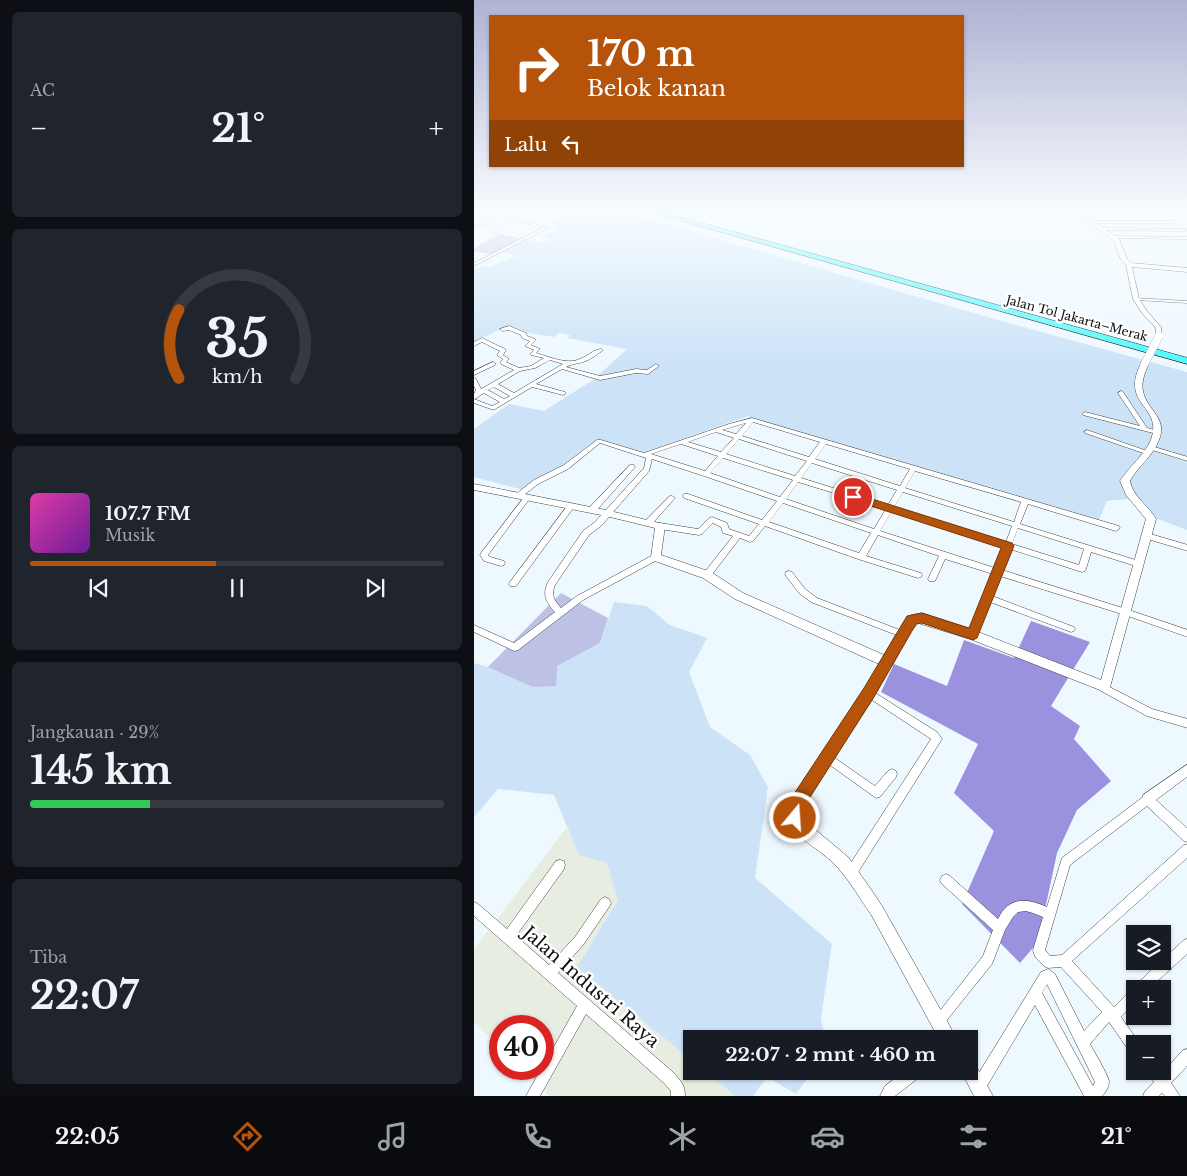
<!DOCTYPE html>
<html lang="id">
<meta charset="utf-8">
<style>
body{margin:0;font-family:"Libre Baskerville",serif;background:#20242c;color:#f1f3f6;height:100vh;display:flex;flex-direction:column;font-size:19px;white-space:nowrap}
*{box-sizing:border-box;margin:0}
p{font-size:16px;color:#9ea1a6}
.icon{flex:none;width:28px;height:28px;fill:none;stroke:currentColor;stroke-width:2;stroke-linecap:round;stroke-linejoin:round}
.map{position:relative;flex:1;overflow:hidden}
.details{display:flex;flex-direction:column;gap:12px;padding:12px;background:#0d0f14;width:474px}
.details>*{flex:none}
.guide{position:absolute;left:15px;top:15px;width:475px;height:152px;border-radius:0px;box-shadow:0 1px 4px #0004;background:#b45309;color:#fff;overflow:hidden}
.fabs{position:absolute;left:652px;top:925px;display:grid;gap:10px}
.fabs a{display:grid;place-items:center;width:45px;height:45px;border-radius:0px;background:#171b24;box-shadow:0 1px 4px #0004;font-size:25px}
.speed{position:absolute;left:15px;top:1015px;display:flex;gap:10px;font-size:25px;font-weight:700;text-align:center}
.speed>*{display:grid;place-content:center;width:65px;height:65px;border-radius:50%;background:#171b24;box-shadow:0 1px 4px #0004;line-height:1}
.speed .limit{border:8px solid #d22;background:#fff;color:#111}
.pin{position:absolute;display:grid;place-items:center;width:42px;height:42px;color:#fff;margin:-21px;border:2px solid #fff;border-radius:50%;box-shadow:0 1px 5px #0007}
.me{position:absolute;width:55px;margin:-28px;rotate:18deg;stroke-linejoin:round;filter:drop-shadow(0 0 4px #0008)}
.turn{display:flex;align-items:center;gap:18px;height:105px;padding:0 15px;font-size:22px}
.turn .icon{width:65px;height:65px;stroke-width:2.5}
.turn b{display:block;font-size:35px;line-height:42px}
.then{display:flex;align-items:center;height:48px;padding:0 15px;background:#0003;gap:10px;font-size:19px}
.big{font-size:38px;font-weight:700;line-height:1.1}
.details .card{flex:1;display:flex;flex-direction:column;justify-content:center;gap:8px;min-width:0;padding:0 18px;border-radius:8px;background:#20242c}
.details .dial{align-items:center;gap:0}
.dial svg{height:130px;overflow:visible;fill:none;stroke:#363941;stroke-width:7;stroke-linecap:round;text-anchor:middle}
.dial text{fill:#f1f3f6;stroke:none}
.song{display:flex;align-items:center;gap:15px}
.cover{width:60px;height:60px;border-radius:8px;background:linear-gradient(135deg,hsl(320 70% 55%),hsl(280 70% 35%))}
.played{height:5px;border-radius:2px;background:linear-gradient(90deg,#b45309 45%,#363941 45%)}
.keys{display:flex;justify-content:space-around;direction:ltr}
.heat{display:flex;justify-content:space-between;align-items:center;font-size:28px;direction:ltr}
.charge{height:8px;border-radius:4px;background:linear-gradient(90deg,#34c759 29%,#363941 0)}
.trip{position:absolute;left:209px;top:1030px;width:295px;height:50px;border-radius:0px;background:#171b24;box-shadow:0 1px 4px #0004;font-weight:700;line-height:50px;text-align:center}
.dock{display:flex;height:80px;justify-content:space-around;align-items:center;background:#090b0e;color:#9ea1a6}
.dock .icon{width:35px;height:35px}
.dock .active{color:#b45309}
.dock b{font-size:22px;color:#f1f3f6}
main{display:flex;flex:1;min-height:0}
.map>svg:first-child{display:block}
.industrial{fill:#e7ede1}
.farmland{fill:#cce3f7}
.forest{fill:#9a92de}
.cemetery{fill:#bdc1e3}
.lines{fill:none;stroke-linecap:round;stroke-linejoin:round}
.minor-casing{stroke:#404040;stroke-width:1}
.tertiary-casing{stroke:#404040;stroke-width:1}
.motorway-casing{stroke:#1e1e1e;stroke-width:1}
.minor{fill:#fff;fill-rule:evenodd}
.tertiary{fill:#fff;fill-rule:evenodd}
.motorway{fill:#4dfcfe;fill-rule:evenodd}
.tertiary-bridge-casing{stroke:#404040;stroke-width:8;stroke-linecap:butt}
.tertiary-bridge{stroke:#fff;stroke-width:8}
.route{fill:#b45309;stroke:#753606}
.labels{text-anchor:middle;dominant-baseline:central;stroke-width:5;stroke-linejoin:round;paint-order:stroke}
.far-street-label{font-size:12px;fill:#0d0d0d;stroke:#fff}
.near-street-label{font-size:18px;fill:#0d0d0d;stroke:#fff}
</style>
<main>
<section class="details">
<div class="card"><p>AC</p>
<div class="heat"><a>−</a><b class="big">21°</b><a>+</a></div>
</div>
<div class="card dial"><svg viewBox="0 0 100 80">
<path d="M14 69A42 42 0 1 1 86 69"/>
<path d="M14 69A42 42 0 0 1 14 27" stroke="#b45309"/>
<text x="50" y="56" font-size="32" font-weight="700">35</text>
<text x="50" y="72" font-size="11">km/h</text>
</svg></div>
<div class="card">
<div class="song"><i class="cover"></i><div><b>107.7 FM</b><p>Musik</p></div></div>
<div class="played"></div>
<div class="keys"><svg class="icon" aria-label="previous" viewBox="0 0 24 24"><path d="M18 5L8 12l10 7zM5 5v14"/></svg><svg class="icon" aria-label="pause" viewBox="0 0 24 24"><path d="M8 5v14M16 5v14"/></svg><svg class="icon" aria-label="next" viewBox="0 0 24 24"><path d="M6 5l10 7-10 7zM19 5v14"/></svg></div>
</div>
<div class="card"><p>Jangkauan · 29%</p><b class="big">145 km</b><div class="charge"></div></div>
<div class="card"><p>Tiba</p><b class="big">22:07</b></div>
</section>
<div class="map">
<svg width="714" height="1096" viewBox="0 0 714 1096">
<rect width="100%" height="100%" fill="#eef9ff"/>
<polygon class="industrial" points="93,827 105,855 133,863 144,900 103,967 217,1060 218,1071 231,1071 261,1096 75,1096 48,1069 69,1069 69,1026 26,1026 26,1048 0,1022 0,949"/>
<g class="farmland">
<polygon points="121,209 139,209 524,320 713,372 713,530 676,516 655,499 633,501 624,522 278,420 274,416 168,453 128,442 97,468 73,475 53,491 0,477 0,429 35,404 70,411 119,380 153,349 93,338 96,335 85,333 80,337 48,332 34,326 0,342 0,268 15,267 43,256 26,251 7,253 0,251 0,248 26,234 70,243 76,240 67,237 82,229 78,223 92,216 103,218"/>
<polygon points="140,602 173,606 196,625 233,638 215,672 236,727 276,755 294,787 281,878 358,944 347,1018 351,1039 218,1039 217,1060 103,967 144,900 133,863 105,855 80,795 24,789 0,817 0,663 14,667 83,666 126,643"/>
<polygon points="231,1071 339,1071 322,1094 293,1077 279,1096 261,1096"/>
</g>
<polygon class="forest" points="557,621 616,642 577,706 606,726 600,739 637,781 603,810 583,853 564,942 546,963 488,904 520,831 480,793 504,744 407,692 420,664 473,686 490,640 540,658"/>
<g class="cemetery">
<polygon points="26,234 48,239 19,254 0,251 0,248"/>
<polygon points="87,593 134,618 126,643 83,666 82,686 59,687 14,667"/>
</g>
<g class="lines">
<defs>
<g id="minor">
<path d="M5 209H12L32 215C41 210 48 207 58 212L56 213 45 210 35 216 74 228 0 266V263L68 228 30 218 28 216 17 221 19 226 24 231V233C19 233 15 228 14 223L0 228V226L24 215Z"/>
<polygon points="647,210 677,210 679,211 677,212 649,212 651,216 649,217 610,217 608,216 610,215 647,215 645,211"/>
<polygon points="619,221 701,221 703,222 701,223 618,223 618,221"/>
<polygon points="628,228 711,229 713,230 711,231 627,230 626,229"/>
<polygon points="640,236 714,237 714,239 639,238 638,237"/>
<polygon points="660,298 714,301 714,303 662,300 660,300"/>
<path d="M35 326 52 333 53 336 61 339 62 340 57 345 66 349 62 353C76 357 93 365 106 359 114 356 120 349 128 349V351C122 355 116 360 109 362 103 364 97 364 92 367L126 376 162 369 173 370 182 364 185 366 174 374 162 373 126 380 88 369 62 384 91 392V394L89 395 58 387 21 409H17L0 403V399L18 406 26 402 10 393 5 396 3 398 0 399V394L2 390 0 386V378L2 379 7 389 9 388 40 370 27 364 26 363 29 359 23 355 26 351 8 342 0 346V342L8 338 31 349 32 350 29 355 35 359 32 362 45 368 57 366 70 358 57 355 56 354 60 350 51 346 56 341 48 338 47 335 35 330 29 331 26 329ZM76 360 89 364 40 393 24 384 46 371 61 368ZM20 387 36 396 30 399 14 390Z"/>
<polygon points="19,362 22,364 21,365 0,375 0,371"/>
<polygon points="647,391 649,392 673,428 685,431 685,433 683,434 609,415 608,414 611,412 666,426 644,393"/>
<path d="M278 418 645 526 646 528 642 531 554 504 546 524 668 562 669 564 668 566 665 567 617 552 612 569 611 571 608 572 536 549 528 570 652 609 714 630V637L651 615 526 576 518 596 600 627 601 629 600 631 597 632 516 602 503 635 502 637 499 639 496 637 495 635 519 574 471 559 461 581H455L454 579 465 556 404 535 392 556 447 573 448 575 447 577 444 578 384 559 291 526 279 541 276 542 266 538 236 577H230L229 575 230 573 259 536 249 533 247 527 239 523 228 534 225 535 186 529 183 528 182 526 183 524 186 523 224 529 235 518 238 517 253 523 255 529 275 536 285 524 210 498 209 496 210 494H214L288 520 303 501 230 476 178 459 175 471 127 526 115 535 81 585C77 595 80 600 87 608L103 596 179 555H185L186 557 185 559 109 600 44 650 41 651 38 650 0 632V625L40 643 81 612C72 602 68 595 74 582L109 531 121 522 170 468 172 458 126 443 94 469 64 484 46 498H42L41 496 42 494 60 480 90 465 123 440H127L170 453 255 424ZM279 422 346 442 335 457 268 436ZM272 423 262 434 248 430ZM242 432 260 438 247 452 214 442ZM265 439 333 461 321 476 252 454ZM207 444 244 456 231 471 177 454ZM352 444 436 469 426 486 341 459ZM249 458 319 480 306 497 236 473ZM338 463 423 490 414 505 327 478ZM441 471 547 502 540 522 431 488ZM324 482 412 509 400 529 312 499ZM429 492 538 526 532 542 420 507ZM309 503 397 533 385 553 295 522ZM418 511 530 547 521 568 406 531ZM544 528 610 549 605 565 538 544Z"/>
<polygon points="613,430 676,452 677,453 676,454 672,454 611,433 610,432"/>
<polygon points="677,446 714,457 714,461 675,449 674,448 675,447"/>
<polygon points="156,465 160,465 161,467 121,512 115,512 114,510 115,508"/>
<polygon points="51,496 53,496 56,498 14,555 16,557 30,561 31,563 30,565 27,566 10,561 6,555 7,553"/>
<polygon points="196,496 198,496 201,498 177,525 171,525 170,523 171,521"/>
<polygon points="94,505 96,505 100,507 42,586 36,586 35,584 36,582"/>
<polygon points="673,533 714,545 714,551 670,538 669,536"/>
<polygon points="315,571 318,572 331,589 343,598 431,632 432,634 431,636 428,638 425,636 337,602 325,593 312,576 311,574 312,572"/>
<polygon points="630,684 678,709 714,719 714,728 673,716 627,691 625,688 627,685"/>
<polygon points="395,689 463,732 468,739 381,877 377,879 373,877 371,873 373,869 457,739 392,696 390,693 392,690"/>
<polygon points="352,752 401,786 414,771 418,769 422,771 423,774 422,777 406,797 402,798 349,760 347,757 349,754"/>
<path d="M714 764V776L682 800 714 829V842L710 841 673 806 596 865 571 950 576 956 588 955 710 845 714 844V857L598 961 640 1007 657 990 660 988 662 985 687 961H689V959L710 940 714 938V953L675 989H661V1003L647 1017 666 1044H661V1053L656 1052 635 1022 616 1044C620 1051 634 1075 635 1081 635 1087 632 1092 628 1096H610L561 1005 510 1091 505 1093 500 1091 498 1086 500 1081 567 972 574 969 581 974 610 1031 628 1012 587 967 574 968 570 966 562 958 560 954 559 950 569 917 559 913 552 911 544 912 539 917 531 930 518 964 469 1025 465 1027 461 1025 459 1021 461 1017 509 956 519 930 468 884 466 880 468 876 472 874 476 876 524 919C535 896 553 898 573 907L588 858 669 797V795ZM573 984 621 1082 619 1086 568 993Z"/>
<path d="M86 860 90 861 91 865 90 869 42 936 75 965 101 937 127 899 131 897 135 899 137 903 135 907 109 945 84 973 200 1073C207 1082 211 1084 211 1096H197V1091L190 1083 112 1014 66 1096H52L67 1069H69V1066L103 1006 0 916V902L4 904 33 929 82 861Z"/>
<polygon points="714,1049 714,1065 697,1083 706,1096 691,1096 688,1093 685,1096 669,1096 671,1091 680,1082 674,1071 689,1072 709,1050"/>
<polygon points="431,1071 448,1071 447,1076 421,1096 406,1096 411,1086"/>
</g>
<g id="tertiary">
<polygon points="596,209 602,209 645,239 653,259 657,263 714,268 714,272 658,267 665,299 673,311 687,327 687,337 683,337 681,327 668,313 659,299 652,265 647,260 640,241"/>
<polygon points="700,209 714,209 714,211"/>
<path d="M667 363H673L674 365C671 373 667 382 669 391 673 411 694 417 685 440 679 456 664 466 656 481 659 497 674 505 682 519L635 691 631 692 496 639 444 623 432 637 418 666H416L399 697 328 809V816L331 821 374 857 396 888 408 906 483 1039H465L398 916C387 900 377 883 365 869 351 851 324 842 315 821 312 812 316 803 320 795L391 689 405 664 261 599 229 578 178 560 177 557 181 528 132 516 0 490V484L132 510 189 524 191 526 187 555 237 572 269 593 410 655 424 631 437 615 448 613 499 630 627 680 672 519 652 495 646 481C656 465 676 451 679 432 683 405 647 403 667 363Z"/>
<polygon points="495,1061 501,1064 519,1096 500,1096 487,1071 495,1071"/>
</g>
<polygon id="motorway" points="166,209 178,209 714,358 714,364"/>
</defs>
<use href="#minor" class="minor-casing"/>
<use href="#tertiary" class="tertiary-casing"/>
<use href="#motorway" class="motorway-casing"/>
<use href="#minor" class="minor"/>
<use href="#tertiary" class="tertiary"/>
<use href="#motorway" class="motorway"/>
<defs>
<polyline id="tertiary-bridge" points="670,365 685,336"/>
</defs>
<use href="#tertiary-bridge" class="tertiary-bridge-casing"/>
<use href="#tertiary-bridge" class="tertiary-bridge"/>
</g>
<linearGradient id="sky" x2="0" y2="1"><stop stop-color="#afb2d3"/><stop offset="0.58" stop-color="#f7fcff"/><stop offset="1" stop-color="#f7fcff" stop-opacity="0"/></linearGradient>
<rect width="714" height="363" fill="url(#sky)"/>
<path class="route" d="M379 493 538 543 540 546 503 638 499 640 448 623 442 624 400 697 331 805 327 823 321 826 316 823C311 812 315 805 320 794L390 688 433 616 448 613 495 628 527 548 375 499 373 497 375 494Z"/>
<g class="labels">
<g class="far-street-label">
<text transform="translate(603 318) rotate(15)">Jalan Tol Jakarta–Merak</text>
</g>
<g class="near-street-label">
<text transform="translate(117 987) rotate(41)">Jalan Industri Raya</text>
</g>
</g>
</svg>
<div class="fabs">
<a><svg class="icon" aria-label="layers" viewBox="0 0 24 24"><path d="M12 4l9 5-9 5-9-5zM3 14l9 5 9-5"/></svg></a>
<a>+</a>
<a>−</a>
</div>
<div class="speed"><div class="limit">40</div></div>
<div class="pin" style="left:379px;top:497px;background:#d93025"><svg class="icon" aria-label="arrive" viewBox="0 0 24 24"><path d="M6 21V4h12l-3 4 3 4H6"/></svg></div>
<svg class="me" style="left:321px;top:818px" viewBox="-20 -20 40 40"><circle r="17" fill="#b45309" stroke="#fff" stroke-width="3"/><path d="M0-11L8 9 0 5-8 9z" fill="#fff"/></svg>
<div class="trip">22:07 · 2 mnt · 460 m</div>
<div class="guide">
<div class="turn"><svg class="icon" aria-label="right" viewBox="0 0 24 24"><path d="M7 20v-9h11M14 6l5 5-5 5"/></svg><div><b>170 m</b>Belok kanan</div></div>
<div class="then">Lalu<svg class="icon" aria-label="left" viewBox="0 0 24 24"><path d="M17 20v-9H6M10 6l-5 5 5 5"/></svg></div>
</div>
</div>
</main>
<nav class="dock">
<b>22:05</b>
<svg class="icon active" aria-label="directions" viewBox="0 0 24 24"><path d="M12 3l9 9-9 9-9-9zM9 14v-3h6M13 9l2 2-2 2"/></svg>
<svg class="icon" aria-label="music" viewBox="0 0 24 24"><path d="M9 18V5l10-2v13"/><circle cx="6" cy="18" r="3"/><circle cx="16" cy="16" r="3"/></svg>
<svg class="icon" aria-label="phone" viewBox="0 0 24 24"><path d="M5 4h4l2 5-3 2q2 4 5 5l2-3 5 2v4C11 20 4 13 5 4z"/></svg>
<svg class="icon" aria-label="climate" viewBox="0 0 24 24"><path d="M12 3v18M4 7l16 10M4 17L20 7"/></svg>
<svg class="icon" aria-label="car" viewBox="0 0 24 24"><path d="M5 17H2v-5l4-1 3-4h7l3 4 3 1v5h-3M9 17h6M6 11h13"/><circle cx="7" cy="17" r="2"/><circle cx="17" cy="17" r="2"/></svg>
<svg class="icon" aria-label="filters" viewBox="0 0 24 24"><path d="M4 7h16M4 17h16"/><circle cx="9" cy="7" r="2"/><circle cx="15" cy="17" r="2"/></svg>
<b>21°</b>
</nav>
